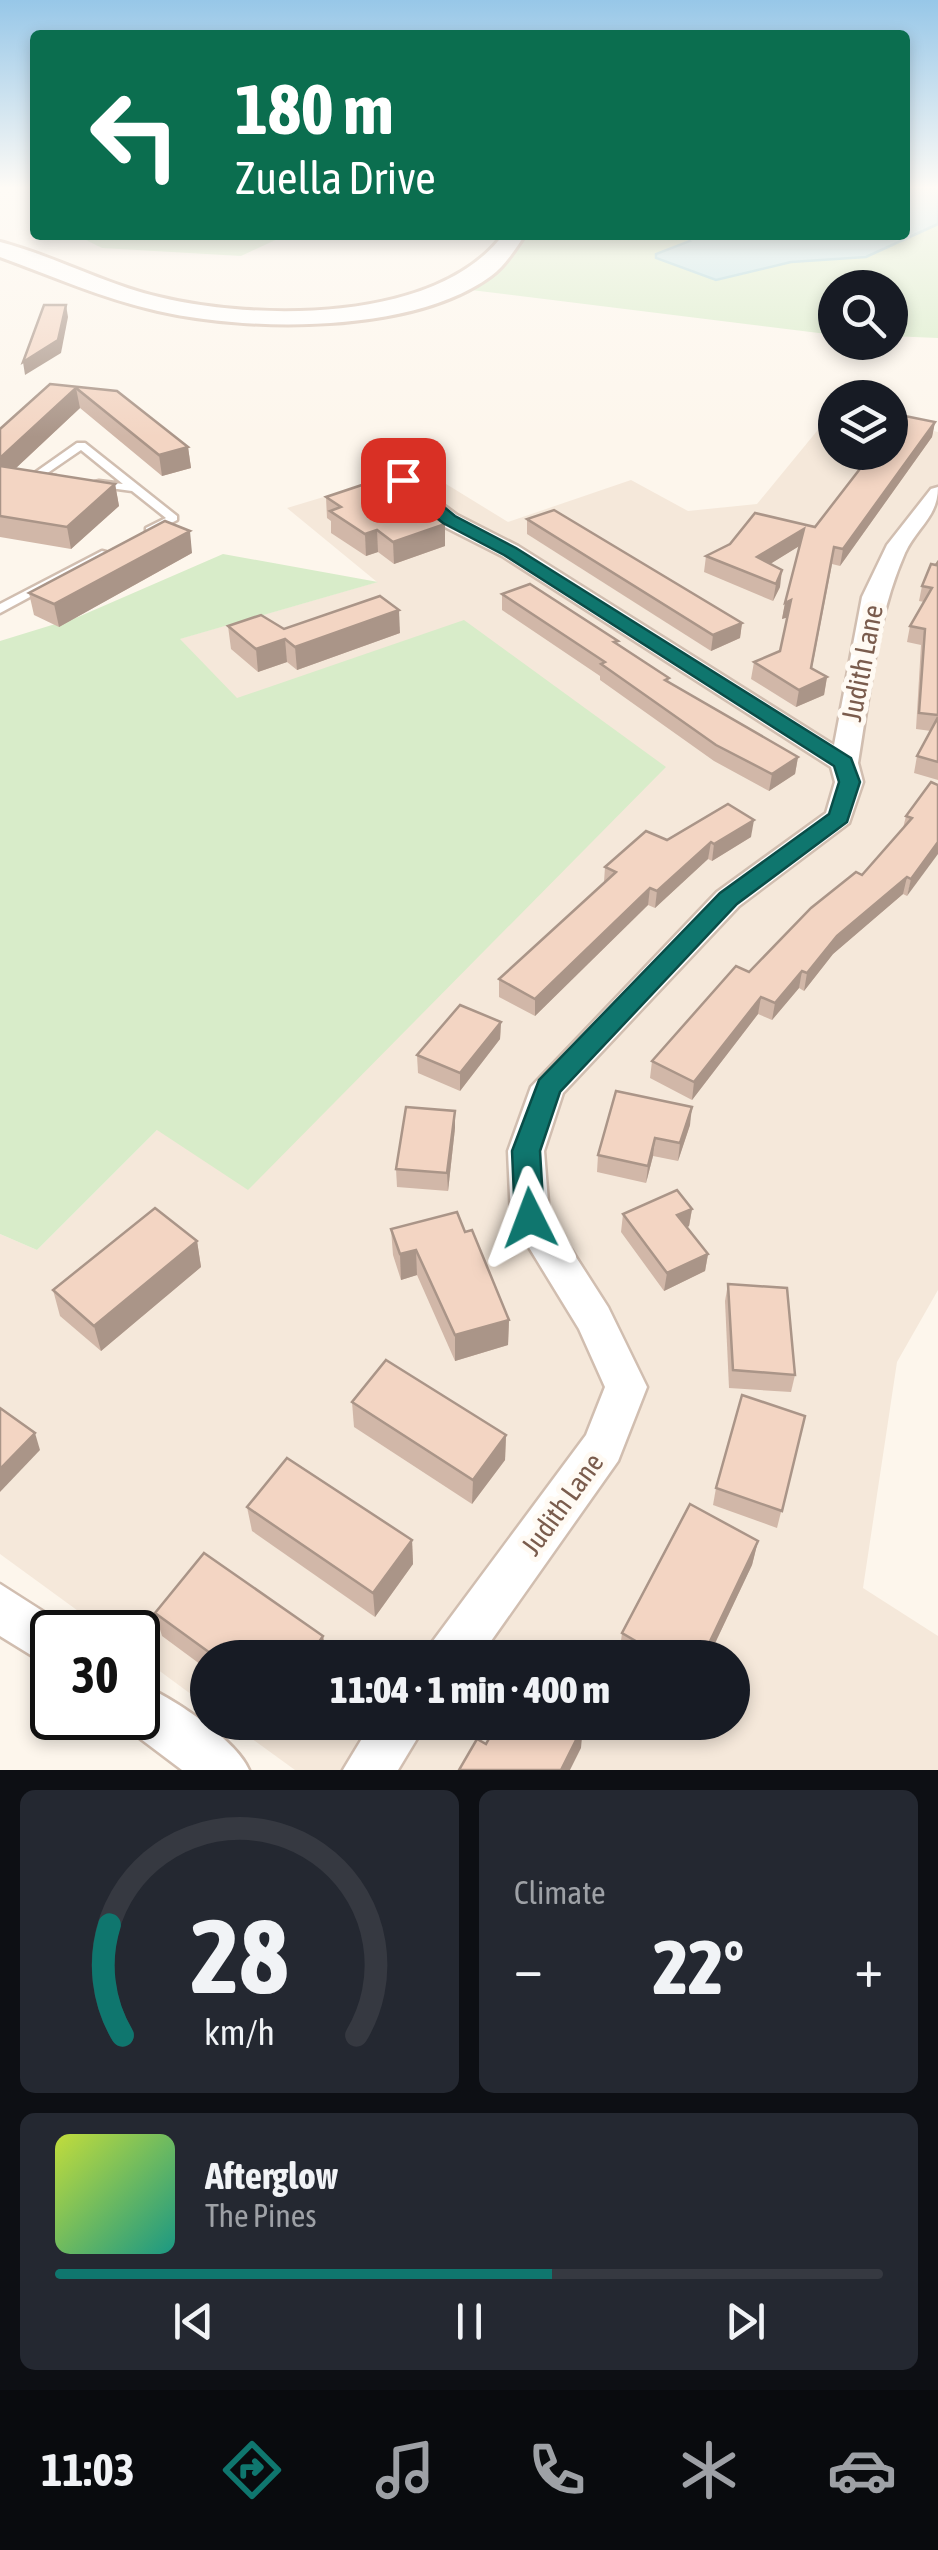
<!DOCTYPE html>
<meta charset="utf-8">
<style>
body{margin:0;font-family:"Asap Condensed",sans-serif;background:#242831;color:#f1f3f6;height:100vh;display:flex;flex-direction:column;font-size:38px;white-space:nowrap}
*{box-sizing:border-box;margin:0}
p{font-size:32px;color:#9ea1a6}
.icon{flex:none;width:55px;height:55px;fill:none;stroke:currentColor;stroke-width:2;stroke-linecap:round;stroke-linejoin:round}
.map{position:relative;height:1770px;overflow:hidden}
.details{display:flex;flex-direction:column;gap:20px;padding:20px;background:#0d0f14;flex:1}
.details>*{flex:none}
.guide{position:absolute;left:30px;top:30px;width:880px;height:210px;border-radius:10px;box-shadow:0 5px 15px #0003;background:#0b6e4f;color:#fff;overflow:hidden}
.tools{position:absolute;left:818px;top:270px;display:grid;gap:20px}
.tools a{display:grid;place-items:center;width:90px;height:90px;border-radius:50%;background:#171b24;box-shadow:0 5px 15px #0003;font-size:50px}
.speed{position:absolute;left:30px;top:1610px;display:flex;gap:20px;font-size:50px;font-weight:700;text-align:center}
.speed>*{display:grid;place-content:center;width:130px;height:130px;border-radius:50%;background:#171b24;box-shadow:0 5px 15px #0003;line-height:1}
.speed .limit{border:5px solid #111;border-radius:15px;background:#fff;color:#111}
.pin{position:absolute;display:grid;place-items:center;width:85px;height:85px;color:#fff;margin:-42px;border-radius:20px;box-shadow:0 5px 15px #0006}
.me{position:absolute;width:110px;margin:-55px;rotate:357deg;stroke-linejoin:round;filter:drop-shadow(0 0 8px #0008)}
.turn{display:flex;align-items:center;gap:35px;height:210px;padding:0 40px;font-size:45px}
.turn .icon{width:130px;height:130px;stroke-width:2.5}
.turn b{display:block;font-size:70px;line-height:85px}
.big{font-size:75px;font-weight:800;line-height:1.1}
.details .card{flex:1;display:flex;flex-direction:column;justify-content:center;gap:15px;min-width:0;padding:0 35px;border-radius:15px;background:#242831}
.details .dial{align-items:center;gap:0}
.dial svg{height:260px;overflow:visible;fill:none;stroke:#363941;stroke-width:7;stroke-linecap:round;text-anchor:middle}
.dial text{fill:#f1f3f6;stroke:none}
.song{display:flex;align-items:center;gap:30px}
.cover{width:120px;height:120px;border-radius:15px;background:linear-gradient(135deg,hsl(70 70% 55%),hsl(170 70% 35%))}
.played{height:10px;border-radius:5px;background:linear-gradient(90deg,#0f766e 60%,#363941 60%)}
.keys{display:flex;justify-content:space-around;direction:ltr}
.heat{display:flex;justify-content:space-between;align-items:center;font-size:55px;direction:ltr}
.details .tiles{flex:1;display:grid;gap:20px;grid-template-columns:1fr 1fr}
.card:last-child{grid-column:span 2}
.trip{position:absolute;left:190px;top:1640px;width:560px;height:100px;border-radius:50px;background:#171b24;box-shadow:0 5px 15px #0003;font-weight:800;line-height:100px;text-align:center}
.dock{display:flex;height:160px;justify-content:space-around;align-items:center;background:#090b0e;color:#9ea1a6}
.dock .icon{width:70px;height:70px}
.dock .current{color:#0f766e}
.dock b{font-size:45px;color:#f1f3f6}
.map>svg:first-child{display:block}
.residential{fill:#f5e8da}
.green{fill:#d8ecc9}
.water{fill:#bfe3e8;stroke:#a5d3da;stroke-width:2.5}
.lines{fill:none;stroke-linecap:round;stroke-linejoin:round}
.lane-casing{stroke:#d1beb0;stroke-width:5}
.street-casing{stroke:#d1beb0;stroke-width:5}
.secondary-casing{stroke:#d6c0b0;stroke-width:6}
.lane{fill:#fff;fill-rule:evenodd}
.street{fill:#fff;fill-rule:evenodd}
.secondary{fill:#fff;fill-rule:evenodd}
.wall{fill:#d1b7a8}
.shaded-wall{fill:#aa9588}
.building{fill:#f3d5c3;stroke:#aa9588;stroke-width:2.5}
.route{fill:#0f766e;stroke:#0a4d48;stroke-width:2.5}
.labels{text-anchor:middle;dominant-baseline:central;stroke-width:10;stroke-linejoin:round;paint-order:stroke}
.street-label{font-size:28px;fill:#7a5c4d;stroke:#fffaf3}
</style>
<div class="map">
<svg width="938" height="1770" viewBox="0 0 938 1770">
<rect width="100%" height="100%" fill="#fdf6ec"/>
<polygon class="residential" points="835,409 835,452 890,452 890,421 938,432 938,1290 897,1362 863,1588 938,1636 938,1770 295,1770 230,1723 732,1722 732,1658 208,1658 207,1706 138,1655 138,1632 107,1632 0,1554 0,1234 37,1250 157,1130 464,621 237,699 179,639 377,582 287,508 420,468 508,522 631,480 688,511 757,504"/>
<g class="green">
<polygon points="905,189 938,189 938,338 890,336 890,288 835,288 835,335 463,289 508,260 526,235 905,235"/>
<polygon points="76,235 286,235 241,256 102,248"/>
<polygon points="223,554 378,582 180,639 237,698 464,620 666,767 248,1190 157,1130 37,1250 0,1234 0,641 78,617"/>
</g>
<polygon class="water" points="905,189 938,189 938,224 866,257 791,262 716,280 656,258 656,254 690,241 686,235 905,235"/>
<g class="lines">
<defs>
<g id="lane">
<polygon points="77,443 85,443 177,516 177,520 154,532 146,532 146,528 166,518 132,491 95,486 95,482 99,481 123,484 81,450 46,474 56,476 56,480 33,478 33,474"/>
<polygon points="102,551 106,552 106,556 0,613 0,604"/>
</g>
<g id="street">
<path d="M403 475 457 515 518 546 834 745 862 597 887 545 931 489 938 487C938 517 917 527 905 553 876 619 870 692 858 763L863 782 849 823 739 906 563 1093 544 1151 549 1215 608 1307 647 1387 618 1461 479 1658H426L433 1641 586 1435 605 1387 579 1329 511 1218 508 1151 531 1087 717 892 826 813 835 782 831 767 502 556 441 525 396 485 393 481Z"/>
<polygon points="0,1584 69,1628 70,1632 52,1632 52,1668 0,1636"/>
<path d="M138 1683C170 1696 236 1739 249 1770H182L121 1724 118 1718H138Z"/>
<polygon points="372,1722 427,1722 398,1770 343,1770"/>
</g>
<path id="secondary" d="M503 235H525C515 249 505 266 491 276 412 334 250 332 158 311 104 299 52 276 0 257V242C54 256 104 284 159 297 257 321 437 323 503 235Z"/>
</defs>
<use href="#lane" class="lane-casing"/>
<use href="#street" class="street-casing"/>
<use href="#secondary" class="secondary-casing"/>
<use href="#lane" class="lane"/>
<use href="#street" class="street"/>
<use href="#secondary" class="secondary"/>
</g>
<g class="wall">
<polygon points="50,384 117,391 188,447 191,468 162,476 80,408 16,468 115,484 119,506 71,549 0,537 0,429"/>
<polygon points="935,422 932,437 840,566 832,564 812,668 827,677 824,695 796,707 751,679 754,662 780,651 787,617 782,619 785,603 799,546 770,564 780,587 773,601 704,572 706,556 815,527"/>
<polygon points="326,497 445,546 394,564 378,552 366,556 331,533 331,521 327,518"/>
<polygon points="527,519 742,623 740,638 711,651 527,534"/>
<polygon points="192,553 59,627 34,615 29,593"/>
<polygon points="938,562 938,780 914,773 917,756 931,731 916,729 921,645 907,642 910,626 924,602 919,601 922,586"/>
<polygon points="502,594 618,645 669,678 668,682 798,757 795,774 769,791 714,761 600,680 600,676 502,610"/>
<polygon points="228,626 284,629 400,633 297,670 287,662 258,672 231,649"/>
<polygon points="938,785 907,896 903,894 833,954 804,991 799,988 772,1020 758,1014 692,1100 650,1078 652,1061 749,972 862,875 903,828 906,816"/>
<polygon points="751,837 712,861 708,859 655,908 648,905 535,1016 499,997 499,979 604,882 605,867 667,840"/>
<polygon points="501,1022 500,1039 460,1091 418,1073 417,1055"/>
<polygon points="690,1125 678,1161 653,1156 646,1183 597,1172 598,1155"/>
<polygon points="455,1128 448,1191 397,1187 396,1169"/>
<polygon points="692,1209 689,1226 687,1228 708,1254 705,1271 664,1291 621,1232 623,1214"/>
<polygon points="391,1229 465,1232 509,1320 508,1345 455,1361 417,1275 401,1280 393,1255"/>
<polygon points="197,1241 201,1267 101,1351 60,1316 53,1290"/>
<polygon points="728,1284 795,1375 791,1392 729,1388 725,1301"/>
<polygon points="352,1402 506,1435 505,1460 472,1504 354,1427"/>
<polygon points="805,1416 777,1528 713,1505 716,1488"/>
<polygon points="247,1507 412,1540 413,1564 375,1617 252,1531"/>
<polygon points="758,1541 752,1565 708,1658 622,1658 619,1656 622,1633"/>
<polygon points="155,1613 323,1636 326,1658 208,1658 208,1670 162,1636"/>
</g>
<g class="shaded-wall">
<polygon points="66,305 68,317 61,353 25,375 23,362"/>
<polygon points="76,388 80,408 0,483 0,458"/>
<polygon points="935,422 932,437 840,566 843,549"/>
<polygon points="188,447 191,468 162,476 159,455"/>
<polygon points="115,484 119,506 71,549 67,527"/>
<polygon points="445,524 445,546 394,564 393,542"/>
<polygon points="804,529 801,545 754,574 757,557"/>
<polygon points="377,530 378,552 366,556 365,534"/>
<polygon points="190,531 192,553 59,627 54,604"/>
<polygon points="782,570 780,587 773,601 776,584"/>
<polygon points="791,600 789,617 782,619 785,603"/>
<polygon points="399,610 400,633 297,670 295,647"/>
<polygon points="742,623 740,638 711,651 713,635"/>
<polygon points="285,639 287,662 258,672 256,649"/>
<polygon points="827,677 824,695 796,707 799,690"/>
<polygon points="798,757 795,774 769,791 772,774"/>
<polygon points="754,820 751,837 712,861 714,844"/>
<polygon points="711,842 708,859 655,908 657,891"/>
<polygon points="938,842 938,854 907,896 911,879"/>
<polygon points="907,877 903,894 833,954 804,991 807,973 837,936"/>
<polygon points="650,888 648,905 535,1016 535,999"/>
<polygon points="802,971 799,988 772,1020 775,1003"/>
<polygon points="761,997 758,1014 692,1100 694,1082"/>
<polygon points="501,1022 500,1039 460,1091 460,1073"/>
<polygon points="692,1107 690,1125 678,1161 680,1143"/>
<polygon points="455,1111 455,1128 448,1191 447,1173"/>
<polygon points="655,1138 653,1156 646,1183 648,1166"/>
<polygon points="692,1209 689,1226 675,1233 677,1215"/>
<polygon points="197,1241 201,1267 101,1351 94,1326"/>
<polygon points="416,1250 417,1275 401,1280 400,1254"/>
<polygon points="708,1254 705,1271 664,1291 667,1273"/>
<polygon points="509,1320 508,1345 455,1361 455,1335"/>
<polygon points="35,1433 40,1450 0,1492 0,1469"/>
<polygon points="506,1435 505,1460 472,1504 473,1480"/>
<polygon points="412,1540 413,1564 375,1617 373,1593"/>
<polygon points="758,1541 752,1565 708,1658 702,1658"/>
<polygon points="323,1636 326,1658 308,1658"/>
<polygon points="583,1726 581,1748 570,1770 561,1770"/>
</g>
<g class="building">
<polygon points="44,305 66,305 58,340 23,362"/>
<polygon points="50,384 117,391 188,447 159,455 76,388 0,458 0,429"/>
<polygon points="905,416 935,422 843,549 834,547 811,668 827,677 799,690 754,662 780,651 791,600 785,603 804,529 757,557 782,570 776,584 706,556 730,544 755,513 815,527 873,452 890,452 890,430"/>
<polygon points="0,466 115,484 67,527 0,516"/>
<polygon points="377,480 445,524 393,542 377,530 365,534 330,511 341,507 326,497"/>
<polygon points="554,510 742,623 713,635 527,519"/>
<polygon points="165,521 190,531 54,604 29,593"/>
<polygon points="938,562 938,715 919,713 925,629 910,626 932,588 922,586 931,564 936,565"/>
<polygon points="530,584 618,641 614,642 669,678 665,680 798,757 772,774 716,745 601,664 605,662 502,594"/>
<polygon points="380,596 399,610 295,647 285,639 256,649 228,626 261,615 284,629"/>
<polygon points="938,717 938,762 917,756"/>
<polygon points="931,782 938,785 938,842 911,879 907,877 837,936 807,973 802,971 775,1003 761,997 694,1082 652,1061 736,966 749,972 811,908 856,872 862,875 912,818 906,816"/>
<polygon points="728,804 754,820 714,844 711,842 657,891 650,888 535,999 499,979 616,872 605,867 646,831 667,840"/>
<polygon points="460,1005 501,1022 460,1073 417,1055"/>
<polygon points="616,1091 692,1107 680,1143 655,1138 648,1166 598,1155"/>
<polygon points="406,1107 455,1111 447,1173 396,1169"/>
<polygon points="677,1190 692,1209 677,1215 708,1254 667,1273 623,1214"/>
<polygon points="155,1208 197,1241 94,1326 53,1290"/>
<polygon points="457,1212 465,1232 472,1230 509,1320 455,1335 416,1250 400,1254 391,1229"/>
<polygon points="728,1284 787,1288 795,1375 733,1370"/>
<polygon points="386,1360 506,1435 473,1480 352,1402"/>
<polygon points="742,1395 805,1416 782,1511 716,1488"/>
<polygon points="0,1408 35,1433 0,1469"/>
<polygon points="287,1458 412,1540 373,1593 247,1507"/>
<polygon points="690,1504 758,1541 702,1658 665,1658 622,1633"/>
<polygon points="204,1553 323,1636 308,1658 217,1658 155,1613"/>
<polygon points="498,1722 578,1722 583,1726 561,1770 459,1770 477,1739 486,1744"/>
</g>
<linearGradient id="sky" x2="0" y2="1"><stop stop-color="#97c7e8"/><stop offset="0.43" stop-color="#fefbf6"/><stop offset="1" stop-color="#fefbf6" stop-opacity="0"/></linearGradient>
<rect width="938" height="437" fill="url(#sky)"/>
<polygon class="route" points="397,477 408,477 455,516 516,548 851,758 860,782 847,822 737,904 560,1092 540,1151 544,1218 540,1226 520,1226 515,1218 512,1151 539,1080 720,893 829,814 839,782 834,766 504,555 443,523 397,484"/>
<g class="labels">
<g class="street-label">
<text transform="translate(862 663) rotate(-79)">Judith Lane</text>
<text transform="translate(562 1504) rotate(-54)">Judith Lane</text>
</g>
</g>
</svg>
<div class="tools">
<a><svg class="icon" aria-label="search" viewBox="0 0 24 24"><circle cx="10" cy="10" r="6"/><path d="M15 15l6 6"/></svg></a>
<a><svg class="icon" aria-label="layers" viewBox="0 0 24 24"><path d="M12 4l9 5-9 5-9-5zM3 14l9 5 9-5"/></svg></a>
</div>
<div class="speed"><div class="limit">30</div></div>
<div class="pin" style="left:403px;top:480px;background:#d93025"><svg class="icon" aria-label="arrive" viewBox="0 0 24 24"><path d="M6 21V4h12l-3 4 3 4H6"/></svg></div>
<svg class="me" style="left:530px;top:1218px" viewBox="-20 -20 40 40"><path d="M0-17L14 15 0 8-14 15z" fill="#0f766e" stroke="#fff" stroke-width="4"/></svg>
<div class="trip">11:04 · 1 min · 400 m</div>
<div class="guide">
<div class="turn"><svg class="icon" aria-label="left" viewBox="0 0 24 24"><path d="M17 20v-9H6M10 6l-5 5 5 5"/></svg><div><b>180 m</b>Zuella Drive</div></div>
</div>
</div>
<section class="details">
<div class="tiles">
<div class="card dial"><svg viewBox="0 0 100 80">
<path d="M14 69A42 42 0 1 1 86 69"/>
<path d="M14 69A42 42 0 0 1 10 35" stroke="#0f766e"/>
<text x="50" y="56" font-size="32" font-weight="700">28</text>
<text x="50" y="72" font-size="11">km/h</text>
</svg></div>
<div class="card"><p>Climate</p>
<div class="heat"><a>−</a><b class="big">22°</b><a>+</a></div>
</div>
<div class="card">
<div class="song"><i class="cover"></i><div><b>Afterglow</b><p>The Pines</p></div></div>
<div class="played"></div>
<div class="keys"><svg class="icon" aria-label="previous" viewBox="0 0 24 24"><path d="M18 5L8 12l10 7zM5 5v14"/></svg><svg class="icon" aria-label="pause" viewBox="0 0 24 24"><path d="M8 5v14M16 5v14"/></svg><svg class="icon" aria-label="next" viewBox="0 0 24 24"><path d="M6 5l10 7-10 7zM19 5v14"/></svg></div>
</div>
</div>
</section>
<nav class="dock">
<b>11:03</b>
<svg class="icon current" aria-label="directions" viewBox="0 0 24 24"><path d="M12 3l9 9-9 9-9-9zM9 14v-3h6M13 9l2 2-2 2"/></svg>
<svg class="icon" aria-label="music" viewBox="0 0 24 24"><path d="M9 18V5l10-2v13"/><circle cx="6" cy="18" r="3"/><circle cx="16" cy="16" r="3"/></svg>
<svg class="icon" aria-label="phone" viewBox="0 0 24 24"><path d="M5 4h4l2 5-3 2q2 4 5 5l2-3 5 2v4C11 20 4 13 5 4z"/></svg>
<svg class="icon" aria-label="climate" viewBox="0 0 24 24"><path d="M12 3v18M4 7l16 10M4 17L20 7"/></svg>
<svg class="icon" aria-label="car" viewBox="0 0 24 24"><path d="M5 17H2v-5l4-1 3-4h7l3 4 3 1v5h-3M9 17h6M6 11h13"/><circle cx="7" cy="17" r="2"/><circle cx="17" cy="17" r="2"/></svg>
</nav>
